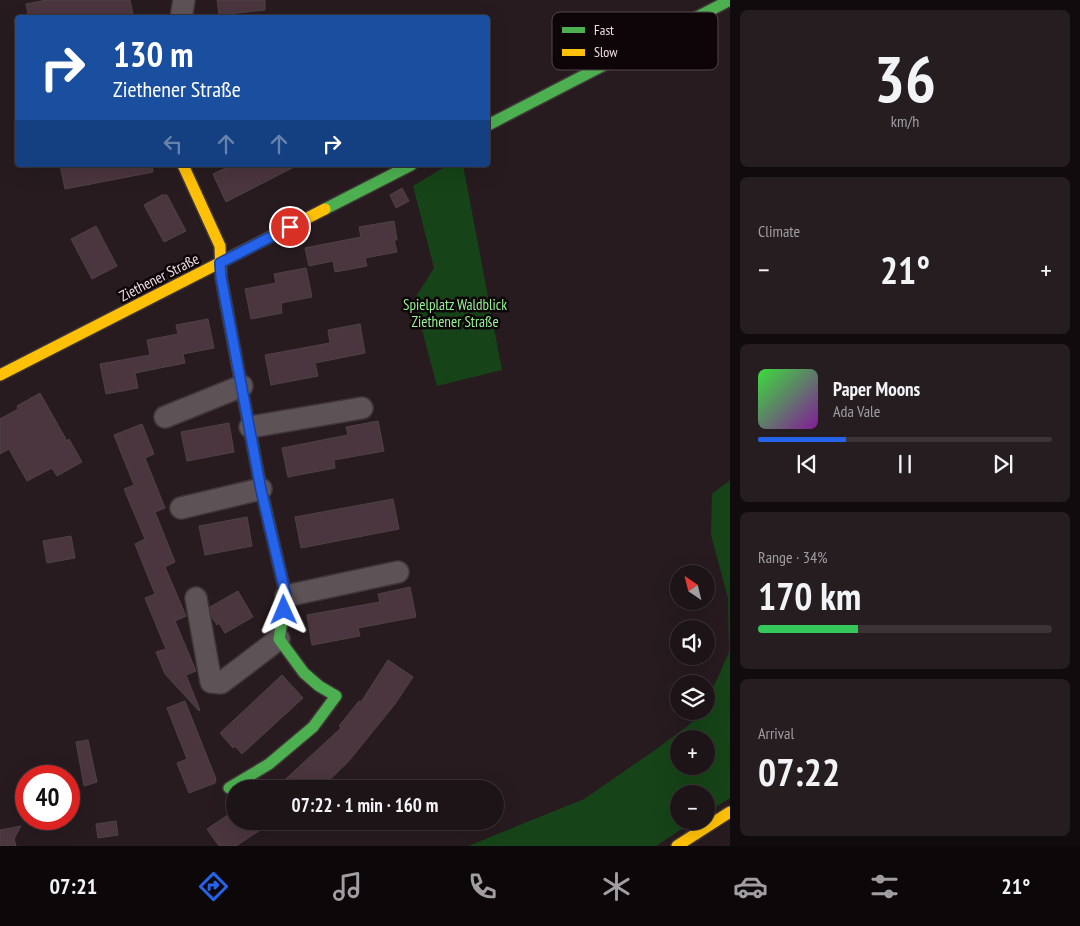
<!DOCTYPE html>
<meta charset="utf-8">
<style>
body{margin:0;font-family:"PT Sans Narrow",sans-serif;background:#251d20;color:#f1f3f6;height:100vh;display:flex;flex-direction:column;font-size:19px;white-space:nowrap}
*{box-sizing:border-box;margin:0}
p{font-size:16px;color:#a09ea1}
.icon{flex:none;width:28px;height:28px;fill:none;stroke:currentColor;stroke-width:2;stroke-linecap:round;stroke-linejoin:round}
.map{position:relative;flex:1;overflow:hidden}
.sheet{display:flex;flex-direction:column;gap:10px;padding:10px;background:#100b0d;width:350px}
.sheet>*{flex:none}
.guide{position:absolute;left:15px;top:15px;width:475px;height:152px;border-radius:5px;box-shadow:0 5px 20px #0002,0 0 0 1px #3b3336;background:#1a4fa0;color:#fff;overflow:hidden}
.needle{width:32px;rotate:325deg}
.fabs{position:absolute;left:670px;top:565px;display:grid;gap:10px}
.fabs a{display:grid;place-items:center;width:45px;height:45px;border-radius:50%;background:#1d1417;box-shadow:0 5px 20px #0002,0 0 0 1px #3b3336;font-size:25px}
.speed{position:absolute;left:15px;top:765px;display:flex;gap:10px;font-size:25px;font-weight:700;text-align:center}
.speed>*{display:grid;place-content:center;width:65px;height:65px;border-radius:50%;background:#1d1417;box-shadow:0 5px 20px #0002,0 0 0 1px #3b3336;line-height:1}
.speed .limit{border:8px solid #d22;background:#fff;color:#111}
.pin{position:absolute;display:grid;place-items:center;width:42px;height:42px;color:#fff;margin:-21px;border:2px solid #fff;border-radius:50%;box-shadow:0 1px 5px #0007}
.me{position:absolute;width:55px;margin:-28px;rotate:359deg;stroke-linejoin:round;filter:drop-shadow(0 0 4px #0008)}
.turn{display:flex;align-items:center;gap:18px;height:105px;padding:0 15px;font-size:22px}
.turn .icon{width:65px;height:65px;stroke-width:2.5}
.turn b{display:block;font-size:35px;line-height:42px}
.lanes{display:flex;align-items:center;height:48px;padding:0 15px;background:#0003;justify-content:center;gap:25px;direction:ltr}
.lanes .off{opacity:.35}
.big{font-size:38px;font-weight:700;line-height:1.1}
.sheet .tile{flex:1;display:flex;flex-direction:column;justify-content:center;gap:8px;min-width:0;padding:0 18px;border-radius:8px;background:#251d20}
.sheet .dial{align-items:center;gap:0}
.dial b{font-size:65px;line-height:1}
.song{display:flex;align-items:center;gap:15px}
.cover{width:60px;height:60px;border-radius:8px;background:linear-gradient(135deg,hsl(120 70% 55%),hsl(290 70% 35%))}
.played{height:5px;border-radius:2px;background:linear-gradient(90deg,#2563eb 30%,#3b3336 30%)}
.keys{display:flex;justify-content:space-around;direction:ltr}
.heat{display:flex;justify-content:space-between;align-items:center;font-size:28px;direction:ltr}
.charge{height:8px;border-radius:4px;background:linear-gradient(90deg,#34c759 34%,#3b3336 0)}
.trip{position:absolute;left:226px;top:780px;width:278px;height:50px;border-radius:25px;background:#1d1417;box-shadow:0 5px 20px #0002,0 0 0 1px #3b3336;font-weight:700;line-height:50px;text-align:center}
.tab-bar{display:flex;height:80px;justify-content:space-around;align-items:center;background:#0c0809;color:#a09ea1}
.tab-bar .icon{width:35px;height:35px}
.tab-bar .active{color:#2563eb}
.tab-bar b{font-size:22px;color:#f1f3f6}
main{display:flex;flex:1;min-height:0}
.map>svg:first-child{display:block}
.green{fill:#164418;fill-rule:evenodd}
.building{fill:#4b353e;stroke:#4e4347}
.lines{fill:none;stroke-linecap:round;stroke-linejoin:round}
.street-casing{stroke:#403638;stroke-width:24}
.fast-casing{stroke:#403638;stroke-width:14}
.slow-casing{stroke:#403638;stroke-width:14}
.street{stroke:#5d5256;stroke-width:21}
.fast{stroke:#4caf50;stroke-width:11}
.slow{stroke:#ffc107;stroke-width:11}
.route-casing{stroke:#184099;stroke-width:12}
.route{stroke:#2563eb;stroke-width:9}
.labels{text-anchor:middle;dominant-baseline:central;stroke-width:5;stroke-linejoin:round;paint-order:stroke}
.street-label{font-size:15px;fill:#f0dee3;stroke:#0e0508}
.park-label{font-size:15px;fill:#94f595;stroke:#0e0508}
.key{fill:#0e0508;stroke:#52464a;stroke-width:1}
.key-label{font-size:14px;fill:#f0dee3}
</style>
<main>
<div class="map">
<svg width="730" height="846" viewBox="0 0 730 846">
<rect width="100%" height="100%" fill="#271b1f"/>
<g class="green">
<polygon points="448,165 463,165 502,370 437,386 414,300 434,268 413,186"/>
<path d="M730 480V798L706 813V794H679V821H694L656 846H468L584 799 655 750 701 716 703 711H706V704L729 652 728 598 711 535 712 494ZM679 739H706V766H679Z"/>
</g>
<g class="building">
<polygon points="47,0 130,0 133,14 116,18 29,18 26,4"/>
<polygon points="217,0 265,0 265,10 219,15"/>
<polygon points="60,165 152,165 153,172 65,189"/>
<polygon points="232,165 298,165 226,202 213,174"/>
<polygon points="402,188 409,201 396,208 390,195"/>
<polygon points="162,195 167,195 186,231 164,242 144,205"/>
<polygon points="394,221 397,240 394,240 397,252 365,258 367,266 335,272 333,261 309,266 305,248 361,237 359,227"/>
<polygon points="96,226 117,266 92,279 71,239"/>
<polygon points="306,268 312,297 281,303 282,313 251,319 245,289 276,283 274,274"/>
<polygon points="208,319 214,348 183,354 185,363 135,373 138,388 106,394 100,364 150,355 147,340 178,334 176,325"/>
<polygon points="360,324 365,353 315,363 318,376 271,385 265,355 330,343 328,330"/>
<polygon points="40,393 67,441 69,439 82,462 57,476 52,468 27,481 9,449 0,454 0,419 18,409 17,406"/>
<polygon points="378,421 384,451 334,460 335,468 288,477 282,448 348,435 346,427"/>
<polygon points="229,423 234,452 187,461 181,432"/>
<polygon points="142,424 154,454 145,458 165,508 155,512 175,562 165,567 186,616 175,621 196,671 186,675 200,710 199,711 165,674 156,652 166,649 145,598 155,594 135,544 145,539 124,489 134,485 114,435"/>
<polygon points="393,499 399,529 301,548 295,517"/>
<polygon points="247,517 252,546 205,555 199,526"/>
<polygon points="71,536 75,558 47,563 43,541"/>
<polygon points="410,587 416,617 358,628 360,636 312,645 307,615 380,602 378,594"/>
<polygon points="238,591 253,617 225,633 219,623 217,625 212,617 210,607"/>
<polygon points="388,660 413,677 395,704 348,762 320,789 275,789 341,728 339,726 359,701 361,702"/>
<polygon points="282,675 303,698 242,754 235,746 233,748 220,733"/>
<polygon points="185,701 216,779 215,783 189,793 177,763 187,759 167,708"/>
<polygon points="88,740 97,782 84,786 76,742"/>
<polygon points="234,811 235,821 274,821 236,846 219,846 207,829"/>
<polygon points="116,821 118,835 98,838 96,824"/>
<polygon points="21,826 14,839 16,846 0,846 0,830"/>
</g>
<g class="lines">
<defs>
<g id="street">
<polyline points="181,18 184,0"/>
<polyline points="165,417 242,386"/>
<polyline points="250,427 362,408"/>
<polyline points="181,508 261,489"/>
<polyline points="286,596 398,572"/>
<polyline points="196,598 211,682 221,683 279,639"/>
</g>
<g id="fast">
<polyline points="488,125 730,0"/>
<polyline points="325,209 411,165"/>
<polyline points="229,788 269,764 313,727 336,696 319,686 304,673 279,639 286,596 261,489 243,395"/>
</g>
<g id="slow">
<polyline points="183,165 220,246 221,277 243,395"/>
<polyline points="0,375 325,209"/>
<polyline points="677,846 730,812"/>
</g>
</defs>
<use href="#street" class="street-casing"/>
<use href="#fast" class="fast-casing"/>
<use href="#slow" class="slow-casing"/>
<use href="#street" class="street"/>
<use href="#fast" class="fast"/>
<use href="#slow" class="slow"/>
</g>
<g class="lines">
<defs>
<polyline id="route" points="284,610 286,596 261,490 221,277 220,263 290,227"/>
</defs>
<use href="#route" class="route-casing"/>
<use href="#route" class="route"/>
</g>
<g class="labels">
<g class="street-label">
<text transform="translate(159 277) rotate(-27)">Ziethener Straße</text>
</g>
<g class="park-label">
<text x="455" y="304">Spielplatz Waldblick<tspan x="455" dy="17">Ziethener Straße</tspan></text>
</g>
</g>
<rect x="552" y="12" width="166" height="58" rx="8" class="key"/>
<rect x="562" y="27" width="23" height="6" fill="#4caf50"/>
<rect x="562" y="49" width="23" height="7" fill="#ffc107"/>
<g class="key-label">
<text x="594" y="35">Fast</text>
<text x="594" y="57">Slow</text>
</g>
</svg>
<div class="fabs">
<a><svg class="needle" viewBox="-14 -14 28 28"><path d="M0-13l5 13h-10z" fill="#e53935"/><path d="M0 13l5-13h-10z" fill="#a09ea1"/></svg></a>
<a><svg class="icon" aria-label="sound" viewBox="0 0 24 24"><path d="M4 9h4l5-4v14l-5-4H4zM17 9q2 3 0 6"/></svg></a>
<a><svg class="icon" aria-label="layers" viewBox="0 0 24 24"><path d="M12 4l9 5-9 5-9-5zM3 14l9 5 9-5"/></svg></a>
<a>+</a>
<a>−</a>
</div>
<div class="speed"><div class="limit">40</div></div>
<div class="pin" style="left:290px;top:227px;background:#d93025"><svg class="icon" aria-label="arrive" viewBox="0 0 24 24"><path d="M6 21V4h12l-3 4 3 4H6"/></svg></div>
<svg class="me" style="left:284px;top:610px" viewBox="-20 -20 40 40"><path d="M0-17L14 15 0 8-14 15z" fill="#2563eb" stroke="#fff" stroke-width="4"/></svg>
<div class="trip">07:22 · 1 min · 160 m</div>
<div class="guide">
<div class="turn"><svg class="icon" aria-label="right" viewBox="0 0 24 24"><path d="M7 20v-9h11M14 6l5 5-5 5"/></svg><div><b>130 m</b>Ziethener Straße</div></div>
<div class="lanes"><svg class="icon off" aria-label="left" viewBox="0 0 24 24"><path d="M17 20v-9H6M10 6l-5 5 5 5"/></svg><svg class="icon off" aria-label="ahead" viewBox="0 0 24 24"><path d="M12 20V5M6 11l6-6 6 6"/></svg><svg class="icon off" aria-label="ahead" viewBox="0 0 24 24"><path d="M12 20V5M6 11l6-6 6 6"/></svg><svg class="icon" aria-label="right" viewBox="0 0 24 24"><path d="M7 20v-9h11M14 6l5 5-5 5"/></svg></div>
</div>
</div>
<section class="sheet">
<div class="tile dial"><b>36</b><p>km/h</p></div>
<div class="tile"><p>Climate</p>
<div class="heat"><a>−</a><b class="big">21°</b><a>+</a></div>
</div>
<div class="tile">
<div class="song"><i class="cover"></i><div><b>Paper Moons</b><p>Ada Vale</p></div></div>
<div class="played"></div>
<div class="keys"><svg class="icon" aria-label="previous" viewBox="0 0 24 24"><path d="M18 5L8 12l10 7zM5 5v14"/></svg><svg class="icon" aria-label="pause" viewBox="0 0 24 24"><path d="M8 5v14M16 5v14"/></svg><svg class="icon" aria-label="next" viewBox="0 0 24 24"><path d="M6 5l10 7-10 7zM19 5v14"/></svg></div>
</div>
<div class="tile"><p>Range · 34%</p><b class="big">170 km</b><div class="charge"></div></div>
<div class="tile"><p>Arrival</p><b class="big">07:22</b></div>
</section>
</main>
<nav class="tab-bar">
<b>07:21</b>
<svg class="icon active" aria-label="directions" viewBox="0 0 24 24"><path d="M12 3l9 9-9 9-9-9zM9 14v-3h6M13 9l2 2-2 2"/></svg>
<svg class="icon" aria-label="music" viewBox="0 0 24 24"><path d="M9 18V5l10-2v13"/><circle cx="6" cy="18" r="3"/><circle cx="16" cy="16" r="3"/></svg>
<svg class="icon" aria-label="phone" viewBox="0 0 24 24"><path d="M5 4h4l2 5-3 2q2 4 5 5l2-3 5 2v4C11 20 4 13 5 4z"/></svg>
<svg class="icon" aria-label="climate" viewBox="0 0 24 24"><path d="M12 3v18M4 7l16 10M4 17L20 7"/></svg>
<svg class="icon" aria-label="car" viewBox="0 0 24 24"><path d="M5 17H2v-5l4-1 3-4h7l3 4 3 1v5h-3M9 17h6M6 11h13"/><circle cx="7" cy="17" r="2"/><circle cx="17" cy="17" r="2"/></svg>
<svg class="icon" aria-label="filters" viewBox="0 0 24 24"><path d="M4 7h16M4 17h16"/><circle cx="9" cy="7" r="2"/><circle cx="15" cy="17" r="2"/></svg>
<b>21°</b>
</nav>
